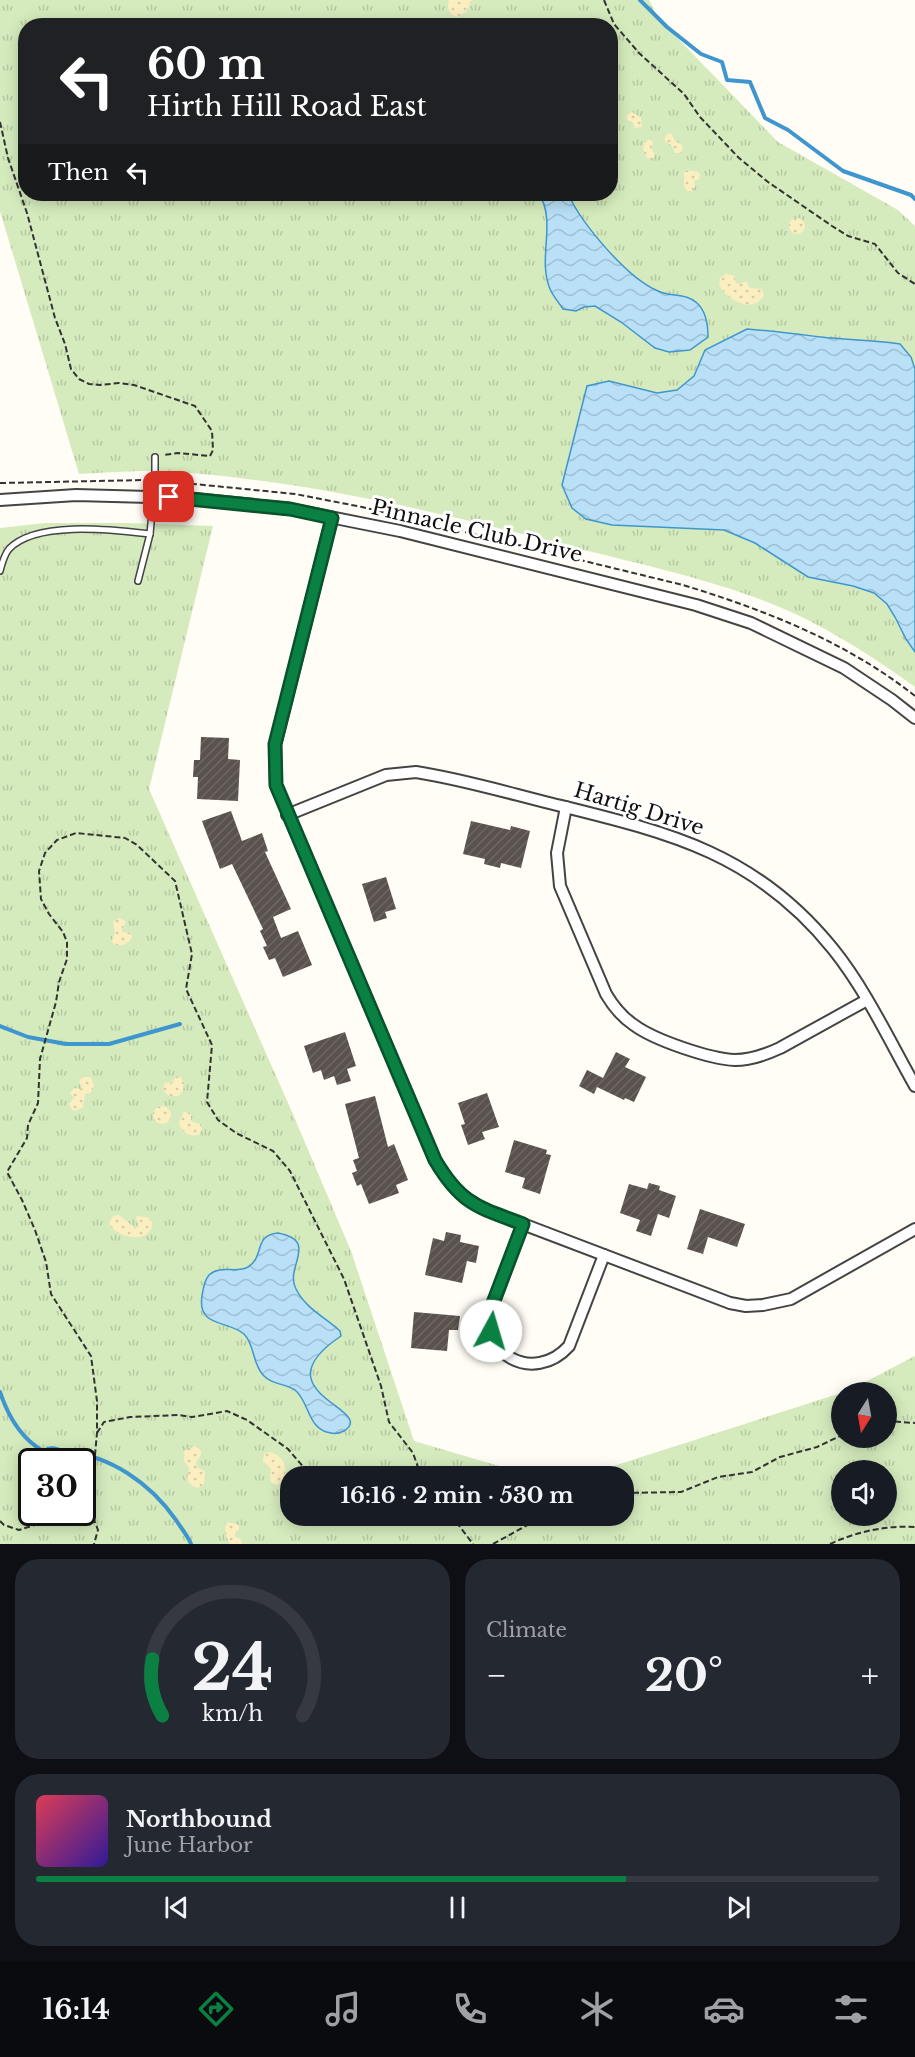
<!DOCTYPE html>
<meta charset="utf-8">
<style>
body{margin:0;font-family:"Libre Baskerville",serif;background:#242831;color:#f1f3f6;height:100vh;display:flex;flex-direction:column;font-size:22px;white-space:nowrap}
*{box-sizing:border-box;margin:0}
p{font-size:20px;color:#9ea1a6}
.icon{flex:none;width:33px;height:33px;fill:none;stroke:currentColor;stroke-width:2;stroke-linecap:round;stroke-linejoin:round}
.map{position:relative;height:1544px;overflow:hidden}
.drawer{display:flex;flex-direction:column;gap:15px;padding:15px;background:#0d0f14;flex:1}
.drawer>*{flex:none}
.hud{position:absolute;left:18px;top:18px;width:600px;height:183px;border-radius:24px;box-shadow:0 3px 15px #0003;background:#202124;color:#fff;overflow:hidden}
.needle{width:39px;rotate:191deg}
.tools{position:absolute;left:831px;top:1382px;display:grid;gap:12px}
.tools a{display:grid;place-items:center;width:66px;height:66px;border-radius:50%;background:#171b24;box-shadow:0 3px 15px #0003;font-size:30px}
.speed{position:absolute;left:18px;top:1448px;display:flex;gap:12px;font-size:30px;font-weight:700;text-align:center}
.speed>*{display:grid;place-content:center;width:78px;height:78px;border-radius:50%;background:#171b24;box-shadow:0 3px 15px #0003;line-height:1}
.speed .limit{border:3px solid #111;border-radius:9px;background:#fff;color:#111}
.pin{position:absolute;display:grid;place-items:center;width:51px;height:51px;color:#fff;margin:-26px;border-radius:12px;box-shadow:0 3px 9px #0006}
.me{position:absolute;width:66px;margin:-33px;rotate:6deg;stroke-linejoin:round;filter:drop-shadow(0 0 4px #0008)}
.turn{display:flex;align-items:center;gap:21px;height:126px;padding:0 30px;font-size:27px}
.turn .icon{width:78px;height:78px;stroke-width:2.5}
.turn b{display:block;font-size:42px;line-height:51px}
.then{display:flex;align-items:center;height:57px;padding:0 30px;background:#0003;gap:12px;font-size:22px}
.big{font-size:45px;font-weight:700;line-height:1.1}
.drawer .tile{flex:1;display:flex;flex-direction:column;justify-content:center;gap:9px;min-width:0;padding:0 21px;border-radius:24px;background:#242831}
.drawer .dial{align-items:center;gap:0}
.dial svg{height:156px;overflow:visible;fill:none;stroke:#363941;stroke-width:7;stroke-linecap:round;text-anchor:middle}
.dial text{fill:#f1f3f6;stroke:none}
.song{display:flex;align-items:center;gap:18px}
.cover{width:72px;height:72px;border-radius:9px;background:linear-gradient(135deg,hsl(350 70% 55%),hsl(250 70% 35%))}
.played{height:6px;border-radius:3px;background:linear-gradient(90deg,#0b8043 70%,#363941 70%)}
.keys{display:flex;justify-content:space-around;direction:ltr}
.heat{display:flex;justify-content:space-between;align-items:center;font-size:33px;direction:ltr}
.drawer .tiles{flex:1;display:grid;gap:15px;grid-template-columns:1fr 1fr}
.tile:last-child{grid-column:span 2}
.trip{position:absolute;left:280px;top:1466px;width:354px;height:60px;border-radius:24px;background:#171b24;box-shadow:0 3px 15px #0003;font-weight:700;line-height:60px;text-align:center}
.dock{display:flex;height:96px;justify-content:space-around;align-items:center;background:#090b0e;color:#9ea1a6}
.dock .icon{width:42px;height:42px}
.dock .current{color:#0b8043}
.dock b{font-size:27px;color:#f1f3f6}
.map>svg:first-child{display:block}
.grass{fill:url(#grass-tufts);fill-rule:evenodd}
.sand{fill:url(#sand-dots)}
.water{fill:url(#water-waves);stroke:#3f96cf;stroke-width:1.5}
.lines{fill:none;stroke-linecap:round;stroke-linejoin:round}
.stream{stroke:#3f96cf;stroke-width:4}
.building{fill:url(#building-hatch)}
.lane-casing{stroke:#444;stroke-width:8}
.street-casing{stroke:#444;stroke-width:14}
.path{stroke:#333;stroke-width:2;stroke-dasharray:6 3;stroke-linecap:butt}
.lane{stroke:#fff;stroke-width:5}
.street{stroke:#fff;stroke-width:10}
.route-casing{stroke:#07532c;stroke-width:15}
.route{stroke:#0b8043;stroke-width:10}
.labels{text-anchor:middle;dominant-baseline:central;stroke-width:6;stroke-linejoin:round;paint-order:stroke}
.street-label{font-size:21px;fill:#111;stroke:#fff}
</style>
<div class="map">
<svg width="915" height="1544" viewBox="0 0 915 1544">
<defs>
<pattern id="grass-tufts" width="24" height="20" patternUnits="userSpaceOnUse" patternTransform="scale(1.5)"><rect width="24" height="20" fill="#d5ebbd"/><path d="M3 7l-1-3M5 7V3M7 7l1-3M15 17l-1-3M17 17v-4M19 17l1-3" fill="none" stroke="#b6c8a1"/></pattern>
<pattern id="sand-dots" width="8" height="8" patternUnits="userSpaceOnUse" patternTransform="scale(1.5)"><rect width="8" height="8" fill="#fbeec1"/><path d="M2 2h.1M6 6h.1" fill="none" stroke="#d6cba5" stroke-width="1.8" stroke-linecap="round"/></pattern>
<pattern id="water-waves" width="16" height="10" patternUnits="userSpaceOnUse" patternTransform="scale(1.5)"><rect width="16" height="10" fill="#b9e0f7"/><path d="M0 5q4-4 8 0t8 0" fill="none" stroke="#9ebfd3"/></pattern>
<pattern id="building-hatch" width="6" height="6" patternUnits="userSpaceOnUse" patternTransform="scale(1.5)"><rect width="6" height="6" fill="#5a524d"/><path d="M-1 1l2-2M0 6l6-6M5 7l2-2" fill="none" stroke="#6d6662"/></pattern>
</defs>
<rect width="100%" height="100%" fill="#fffdf5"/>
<g class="grass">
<path d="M0 0H649L658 18 778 142 898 210 915 226V687C876 659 835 632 791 612 720 580 637 564 561 544 431 510 300 480 165 471 137 470 107 473 79 474L0 211ZM26 26H610V194H26Z"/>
<path d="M45 523H127L213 526 149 789 292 1112 351 1251 414 1441 533 1476H291V1515H624V1476H582L841 1393 842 1437H886V1392H846L915 1356V1544H0V528ZM32 1461H82V1512H32ZM842 1470H886V1515H842Z"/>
</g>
<g class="sand">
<path d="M449 0H472L466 12 457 17C449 15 446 7 449 0Z"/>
<polygon points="632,112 641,118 642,127 635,128 633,122 627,120 627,115"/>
<polygon points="669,133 672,134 675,141 682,145 683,149 681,153 675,153 672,146 665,141 665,137"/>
<polygon points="649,139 653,142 651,148 655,155 651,160 646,157 643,149 645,142"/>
<polygon points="688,170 698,172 700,175 699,179 694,181 695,187 693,191 687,191 684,186 684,173"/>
<circle cx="797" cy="226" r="8"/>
<path d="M727 273 734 276 736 283 739 284 746 281 750 288 762 289 764 295C754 315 726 300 719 284L720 278Z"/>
<path d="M118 918 122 919 126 922 122 929V932L130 933 132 937C128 945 117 949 111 941L115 933 113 922Z"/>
<path d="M179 1076C186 1081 185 1091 178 1096H169L163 1090 164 1084 168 1082 172 1084 175 1077Z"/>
<polygon points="82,1077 91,1077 94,1087 90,1093 85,1095 83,1107 76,1111 72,1110 69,1104 74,1098 70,1093 74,1088 82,1089 79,1080"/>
<circle cx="162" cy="1115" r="9"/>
<path d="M184 1112 191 1113V1120L193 1122 201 1124 202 1129 199 1135C189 1137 181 1132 179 1122Z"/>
<path d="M119 1215 135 1228 139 1227 136 1218 137 1216 147 1217 152 1222C154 1245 115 1239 109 1223L113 1216Z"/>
<polygon points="194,1446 201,1450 201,1455 196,1463 197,1467 205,1472 204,1484 198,1488 192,1486 187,1480 189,1468 184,1461 184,1451"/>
<path d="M268 1452C286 1453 293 1479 274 1486L270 1480 271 1469 263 1461 264 1454Z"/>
<path d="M228 1522 239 1525V1529L234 1536 241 1539 242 1544H230C226 1537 222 1529 228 1522Z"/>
</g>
<g class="water">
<path d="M539 194H568C582 224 627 278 658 291 670 297 687 293 697 303 707 312 708 326 708 337L690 350 669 352 655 348 621 322 595 306 584 307 576 311 563 309C559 303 553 296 550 289 537 258 557 222 539 194Z"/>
<path d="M747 329C772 331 796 334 821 337 847 340 873 340 900 344L911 357 915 369V652L906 639 895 617 887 604 874 593 853 586 808 577 755 543 724 530 612 525 586 519 572 508 562 485 587 386 609 381 657 393 677 390 694 376 705 350Z"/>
<path d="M278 1233C320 1241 284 1267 296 1289 306 1309 325 1317 340 1331L341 1336C256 1393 379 1409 344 1431 340 1433 335 1434 331 1433 307 1430 310 1402 295 1390 284 1383 272 1385 263 1375 252 1363 255 1345 244 1334 228 1320 197 1328 202 1296 203 1289 204 1281 209 1275 221 1264 235 1274 248 1267 265 1257 253 1235 278 1233Z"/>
</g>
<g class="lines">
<g class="stream">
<polyline points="640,0 667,27 701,54 722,62 727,80 750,82 765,118 788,130 843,171 911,195 915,199"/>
<polyline points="0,1026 28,1037 66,1044 109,1044 180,1024"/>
<path d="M0 1392C8 1416 20 1438 43 1451 54 1446 54 1449 65 1451 111 1456 150 1483 176 1520 181 1528 188 1536 191 1544"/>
</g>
</g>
<g class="building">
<polygon points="201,737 229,738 228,759 240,760 238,801 197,799 198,777 193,777 194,760 200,760"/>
<polygon points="231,811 242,841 262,833 268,851 265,852 291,909 273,917 281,938 298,931 312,965 283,977 275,958 269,960 263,947 267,946 260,931 263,929 232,864 220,869 202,821"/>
<polygon points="471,821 510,830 511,826 530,831 521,868 501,863 500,868 484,864 485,859 463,854"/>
<polygon points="386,877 396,909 385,912 387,918 374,922 362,884"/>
<polygon points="345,1032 356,1066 347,1069 351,1081 337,1085 334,1076 324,1080 321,1070 313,1073 304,1046"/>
<polygon points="616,1052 630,1059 625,1067 646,1077 634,1102 625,1098 624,1100 597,1087 594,1094 579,1086 587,1070 603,1078"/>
<polygon points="487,1093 499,1127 482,1132 485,1139 468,1145 461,1125 465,1124 458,1103"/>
<polygon points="375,1096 388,1147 394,1144 408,1180 396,1185 399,1193 369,1204 361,1184 357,1186 352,1173 357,1171 353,1160 359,1158 345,1104"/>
<polygon points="514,1140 547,1150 546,1154 551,1155 540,1194 522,1188 525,1178 505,1172"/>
<polygon points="649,1183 660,1186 659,1190 676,1196 669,1218 658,1214 651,1236 636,1231 640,1220 620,1213 629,1184 647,1189"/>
<polygon points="700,1209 745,1224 737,1247 708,1237 703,1254 687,1249"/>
<polygon points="446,1232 461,1235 460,1242 479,1246 476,1263 467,1261 462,1283 425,1275 433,1238 444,1241"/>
<polygon points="414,1312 460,1316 458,1330 449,1330 447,1351 411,1348"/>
</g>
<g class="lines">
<defs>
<g id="lane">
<path d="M0 571C2 563 4 555 9 549 36 520 114 530 150 534"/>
<polyline points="138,581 150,534 155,480 155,457"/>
</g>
<g id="street">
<polyline points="0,500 76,495 186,498 290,509 400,531 696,605 751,623 844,668 892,700 915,718"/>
<path d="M332 518 275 745 276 785 435 1160C450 1185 460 1197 486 1210L730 1303 746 1306 763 1305 791 1299 915 1229"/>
<path d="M566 807 557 853 560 886 606 994C613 1006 622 1017 634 1025 654 1040 710 1059 735 1060 751 1060 765 1055 780 1048L867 1000"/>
<path d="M287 815 386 775 416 772C461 779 505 792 549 803 666 832 754 851 833 949 866 990 889 1040 915 1086"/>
<path d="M523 1224 493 1304C476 1354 534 1385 569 1346L604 1255"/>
</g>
</defs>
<use href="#lane" class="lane-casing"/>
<use href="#street" class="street-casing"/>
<g class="path">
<polyline points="604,0 614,24 639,53 684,94 700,117 739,158 768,182 832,226 848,236 875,244 898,273 915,284"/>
<polyline points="0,122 8,158 27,213 55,318 65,344 71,369 79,379 89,384 100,385 119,383 134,385 195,406 212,431 213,450 210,456 178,453 163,455"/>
<path d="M164 481 295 494 362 507 683 585C765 610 847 642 915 696"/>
<polyline points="0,483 146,480"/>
<polyline points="886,1421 915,1423"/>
<polyline points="97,1433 104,1422 130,1417 178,1415 192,1417 227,1411 247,1420 288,1449 311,1476"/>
<polyline points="624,1493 681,1492 718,1477 752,1472 780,1457 817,1447 842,1435"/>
<polyline points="90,1509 98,1530 94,1544"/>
<polyline points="451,1515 473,1544"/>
<polyline points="0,1521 4,1525 19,1530 50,1520 68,1521 84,1518 90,1509 97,1433 97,1401 91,1356 51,1294 46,1262 35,1230 22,1200 7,1172 27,1138 28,1125 38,1103 40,1059 56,1002 59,982 67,959 67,942 63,932 49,914 41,899 39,871 45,853 57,840 76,833 125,838 137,845 175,881 192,954 186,989 212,1045 207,1102 218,1120 236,1133 273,1151 290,1171 344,1279 381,1386 389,1422 413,1453 421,1476"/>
<polyline points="493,1544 533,1522 555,1515"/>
<path d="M830 1544C856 1532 886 1525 915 1527"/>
</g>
<use href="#lane" class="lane"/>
<use href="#street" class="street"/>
</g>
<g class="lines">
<defs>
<path id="route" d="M169 497 290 509 332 518 275 744 276 785 435 1160C461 1204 477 1207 523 1224L490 1311 491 1331"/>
</defs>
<use href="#route" class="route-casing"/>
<use href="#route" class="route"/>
</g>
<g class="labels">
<g class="street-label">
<text transform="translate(477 531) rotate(13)">Pinnacle Club Drive</text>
<text transform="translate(639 809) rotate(17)">Hartig Drive</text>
</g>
</g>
</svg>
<div class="tools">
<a><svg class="needle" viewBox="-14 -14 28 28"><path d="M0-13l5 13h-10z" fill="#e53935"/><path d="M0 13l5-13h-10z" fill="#9ea1a6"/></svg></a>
<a><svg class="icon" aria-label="sound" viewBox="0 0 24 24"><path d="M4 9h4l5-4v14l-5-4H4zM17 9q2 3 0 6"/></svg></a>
</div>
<div class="speed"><div class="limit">30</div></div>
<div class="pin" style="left:169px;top:497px;background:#d93025"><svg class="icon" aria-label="arrive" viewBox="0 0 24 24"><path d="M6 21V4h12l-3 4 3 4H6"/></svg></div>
<svg class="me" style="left:491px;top:1331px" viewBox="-20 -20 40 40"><circle r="19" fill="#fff"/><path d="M0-13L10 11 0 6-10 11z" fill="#0b8043"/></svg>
<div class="trip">16:16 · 2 min · 530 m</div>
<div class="hud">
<div class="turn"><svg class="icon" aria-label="left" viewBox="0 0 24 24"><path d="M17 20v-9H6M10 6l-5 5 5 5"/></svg><div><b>60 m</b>Hirth Hill Road East</div></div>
<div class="then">Then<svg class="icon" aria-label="left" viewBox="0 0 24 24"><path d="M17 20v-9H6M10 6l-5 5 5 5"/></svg></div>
</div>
</div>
<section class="drawer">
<div class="tiles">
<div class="tile dial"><svg viewBox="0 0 100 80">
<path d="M14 69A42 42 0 1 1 86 69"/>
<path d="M14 69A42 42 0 0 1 9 40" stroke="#0b8043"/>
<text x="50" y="56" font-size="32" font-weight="700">24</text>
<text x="50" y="72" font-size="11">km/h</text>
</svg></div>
<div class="tile"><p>Climate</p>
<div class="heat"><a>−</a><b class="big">20°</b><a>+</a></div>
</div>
<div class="tile">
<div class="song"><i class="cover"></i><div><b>Northbound</b><p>June Harbor</p></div></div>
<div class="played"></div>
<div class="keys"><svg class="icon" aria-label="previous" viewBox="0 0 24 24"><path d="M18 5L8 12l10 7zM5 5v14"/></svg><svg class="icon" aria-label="pause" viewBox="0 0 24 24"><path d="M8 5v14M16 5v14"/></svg><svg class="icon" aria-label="next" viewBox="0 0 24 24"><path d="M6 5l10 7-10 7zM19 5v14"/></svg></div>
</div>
</div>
</section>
<nav class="dock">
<b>16:14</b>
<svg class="icon current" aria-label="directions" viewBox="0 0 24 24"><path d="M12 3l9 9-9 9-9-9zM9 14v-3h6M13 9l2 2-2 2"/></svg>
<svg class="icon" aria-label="music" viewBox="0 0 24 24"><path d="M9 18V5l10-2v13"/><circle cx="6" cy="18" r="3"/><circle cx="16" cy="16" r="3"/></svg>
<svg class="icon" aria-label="phone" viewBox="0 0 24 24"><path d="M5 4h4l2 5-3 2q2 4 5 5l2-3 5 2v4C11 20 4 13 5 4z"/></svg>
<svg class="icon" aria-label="climate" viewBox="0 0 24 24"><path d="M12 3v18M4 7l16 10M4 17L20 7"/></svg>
<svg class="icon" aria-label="car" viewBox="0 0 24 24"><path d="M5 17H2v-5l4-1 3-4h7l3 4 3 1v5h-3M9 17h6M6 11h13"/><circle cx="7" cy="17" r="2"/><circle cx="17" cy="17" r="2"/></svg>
<svg class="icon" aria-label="filters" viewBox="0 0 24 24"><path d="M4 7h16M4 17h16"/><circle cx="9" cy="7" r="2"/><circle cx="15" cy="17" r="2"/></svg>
</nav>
